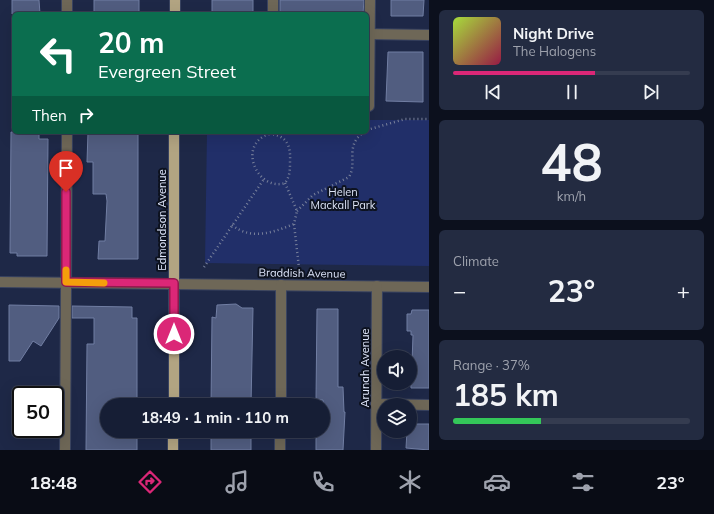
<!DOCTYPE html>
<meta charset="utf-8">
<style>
body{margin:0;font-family:Mulish,sans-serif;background:#232b41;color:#f1f3f6;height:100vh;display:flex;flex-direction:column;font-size:15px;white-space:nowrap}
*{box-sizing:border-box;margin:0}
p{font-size:13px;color:#9ea2ad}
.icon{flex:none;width:22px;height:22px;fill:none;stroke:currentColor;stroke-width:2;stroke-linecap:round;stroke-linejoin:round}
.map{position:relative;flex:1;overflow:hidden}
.drawer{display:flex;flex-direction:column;gap:10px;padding:10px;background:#0c101d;width:285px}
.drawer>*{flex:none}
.guide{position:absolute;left:12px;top:12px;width:357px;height:122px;border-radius:6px;box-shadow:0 4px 16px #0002,0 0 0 1px #353c50;background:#0b6e4f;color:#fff;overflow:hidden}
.fabs{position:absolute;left:377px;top:350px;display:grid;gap:8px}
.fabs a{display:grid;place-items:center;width:40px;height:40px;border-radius:50%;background:#161e35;box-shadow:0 4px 16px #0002,0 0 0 1px #353c50;font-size:20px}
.speed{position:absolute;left:12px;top:386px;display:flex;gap:8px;font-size:20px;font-weight:700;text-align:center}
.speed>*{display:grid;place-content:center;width:52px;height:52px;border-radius:50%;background:#161e35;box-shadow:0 4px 16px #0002,0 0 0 1px #353c50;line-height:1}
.speed .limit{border:2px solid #111;border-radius:6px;background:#fff;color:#111}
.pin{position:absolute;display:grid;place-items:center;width:34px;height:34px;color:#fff;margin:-41px -17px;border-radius:50% 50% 50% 0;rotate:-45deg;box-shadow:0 0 4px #0007}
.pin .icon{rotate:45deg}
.me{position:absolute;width:44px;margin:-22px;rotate:0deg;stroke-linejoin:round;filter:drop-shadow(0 0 3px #0008)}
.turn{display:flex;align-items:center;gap:14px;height:84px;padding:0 20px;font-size:18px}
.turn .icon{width:52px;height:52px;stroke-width:2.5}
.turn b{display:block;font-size:28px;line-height:34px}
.then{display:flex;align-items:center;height:38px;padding:0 20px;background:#0003;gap:8px;font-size:15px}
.big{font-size:30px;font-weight:700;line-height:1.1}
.drawer .widget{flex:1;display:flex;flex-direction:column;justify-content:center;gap:6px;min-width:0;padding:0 14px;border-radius:6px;background:#232b41}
.drawer .dial{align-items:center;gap:0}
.dial b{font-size:52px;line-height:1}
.song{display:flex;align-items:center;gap:12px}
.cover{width:48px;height:48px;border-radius:6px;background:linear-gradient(135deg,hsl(80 70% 55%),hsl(340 70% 35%))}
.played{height:4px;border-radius:2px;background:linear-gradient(90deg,#db2777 60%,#353c50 60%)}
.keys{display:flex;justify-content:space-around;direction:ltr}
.heat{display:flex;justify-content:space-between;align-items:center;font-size:22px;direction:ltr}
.charge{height:6px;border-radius:3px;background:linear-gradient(90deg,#34c759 37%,#353c50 0)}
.trip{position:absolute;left:100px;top:398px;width:230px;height:40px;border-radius:20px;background:#161e35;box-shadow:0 4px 16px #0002,0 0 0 1px #353c50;font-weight:700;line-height:40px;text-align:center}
.dock{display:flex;height:64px;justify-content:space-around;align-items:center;background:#090c15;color:#9ea2ad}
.dock .icon{width:28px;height:28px}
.dock .on{color:#db2777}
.dock b{font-size:18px;color:#f1f3f6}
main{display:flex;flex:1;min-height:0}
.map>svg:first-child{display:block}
.green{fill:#212f69}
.building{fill:#515d80;stroke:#717ea3}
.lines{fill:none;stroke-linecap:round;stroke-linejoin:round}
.minor-casing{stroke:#394360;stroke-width:12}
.major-casing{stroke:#394360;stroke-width:12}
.path{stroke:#78809b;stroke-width:2.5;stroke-dasharray:1 3;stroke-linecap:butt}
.minor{stroke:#6e6757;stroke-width:10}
.major{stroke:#b2a482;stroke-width:10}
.route-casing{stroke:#8e194d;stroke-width:10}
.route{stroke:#db2777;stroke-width:7}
.slow{stroke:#f59e0b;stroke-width:7}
.labels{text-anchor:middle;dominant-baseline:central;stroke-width:4;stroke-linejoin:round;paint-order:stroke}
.park-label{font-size:11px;fill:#dde4f6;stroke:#0d121f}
.street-label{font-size:11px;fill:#e1e8fd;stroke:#0d121f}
</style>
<main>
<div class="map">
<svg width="429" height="450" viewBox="0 0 429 450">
<rect width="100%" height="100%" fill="#1e2847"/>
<polygon class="green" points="367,120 429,120 429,266 205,263 207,132 367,132"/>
<g class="building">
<polygon points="12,0 39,0 40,14 12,14"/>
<rect x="94" y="0" width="45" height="14"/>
<rect x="212" y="0" width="41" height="14"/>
<polygon points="280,0 364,0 363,14 280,14"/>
<polygon points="391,0 424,0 423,16 391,16"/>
<polygon points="388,52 423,52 423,102 386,101"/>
<polygon points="11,132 39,132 39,139 48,139 47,256 17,256 17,253 10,253"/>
<polygon points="88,132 138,132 138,259 98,259 99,241 105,241 107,201 106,194 93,194 93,162 87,162"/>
<polygon points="236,304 242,308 253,308 251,405 211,405 212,317 216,318 217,305"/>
<polygon points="9,305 59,306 59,318 41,346 33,341 20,361 9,361"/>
<polygon points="72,306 132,307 132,318 137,318 137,405 107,405 107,431 137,431 137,450 86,450 87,344 94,344 94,318 72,318"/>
<polygon points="317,309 338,309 338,387 343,387 344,412 345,412 343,450 316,450 316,431 323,431 323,400 316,400"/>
<polygon points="412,310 429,310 429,388 411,388 410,363 412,363 413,335 411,335 411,331 407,331 407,314 411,314"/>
<polygon points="412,424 429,424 429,450 406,448 407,431 412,429"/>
<rect x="211" y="431" width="40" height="19"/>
</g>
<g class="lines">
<defs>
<g id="minor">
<polyline points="67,14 67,0"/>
<polyline points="273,14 273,0"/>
<polyline points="367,34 429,35"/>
<polyline points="367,105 369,106 370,0"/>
<polyline points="0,282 429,287"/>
<polyline points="376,404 429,405"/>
<polyline points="281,405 281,285"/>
<polyline points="65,450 67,132"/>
<polyline points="280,450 280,431"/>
<polyline points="376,450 377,286"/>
</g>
<g id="major">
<polyline points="175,14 175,0"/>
<polyline points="174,405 174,132"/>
<polyline points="173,450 173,431"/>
</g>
</defs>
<use href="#minor" class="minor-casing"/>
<use href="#major" class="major-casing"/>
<g class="path">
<polyline points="367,130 405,119 429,119"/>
<path d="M269 134C287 135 291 146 290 162 290 170 290 176 285 183 258 192 236 145 269 134Z"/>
<polyline points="285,183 297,211 294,224 299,268"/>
<path d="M297 211 313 195 349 177C358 162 344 146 364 132"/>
<path d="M232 225C252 241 274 232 294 224"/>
<polyline points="204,267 264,179"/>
</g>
<use href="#minor" class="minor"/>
<use href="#major" class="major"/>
</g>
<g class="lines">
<defs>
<polyline id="route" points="66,192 66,282 174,283 174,334"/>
</defs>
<use href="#route" class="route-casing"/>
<use href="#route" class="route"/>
<polyline class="slow" points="66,270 66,282 104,283"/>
</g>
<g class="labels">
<g class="park-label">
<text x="343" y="192">Helen<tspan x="343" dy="13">Mackall Park</tspan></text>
</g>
<g class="street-label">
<text transform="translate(162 220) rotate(-90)">Edmondson Avenue</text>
<text transform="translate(302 273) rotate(1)">Braddish Avenue</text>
<text transform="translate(365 368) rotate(-90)">Arunah Avenue</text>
</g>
</g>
</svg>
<div class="fabs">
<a><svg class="icon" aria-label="sound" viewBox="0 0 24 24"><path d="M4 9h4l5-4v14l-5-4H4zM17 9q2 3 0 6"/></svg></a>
<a><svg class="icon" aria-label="layers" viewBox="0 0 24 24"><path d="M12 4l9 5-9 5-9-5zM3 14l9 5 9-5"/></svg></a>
</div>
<div class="speed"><div class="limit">50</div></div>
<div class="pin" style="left:66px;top:192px;background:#d93025"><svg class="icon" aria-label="arrive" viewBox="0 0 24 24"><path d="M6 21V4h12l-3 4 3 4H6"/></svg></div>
<svg class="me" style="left:174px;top:334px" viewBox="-20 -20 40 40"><circle r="17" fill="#db2777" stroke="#fff" stroke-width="3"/><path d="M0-11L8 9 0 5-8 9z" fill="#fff"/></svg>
<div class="trip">18:49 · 1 min · 110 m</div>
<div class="guide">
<div class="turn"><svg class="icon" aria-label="left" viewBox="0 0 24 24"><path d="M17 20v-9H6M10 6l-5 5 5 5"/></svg><div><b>20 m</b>Evergreen Street</div></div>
<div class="then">Then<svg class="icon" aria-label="right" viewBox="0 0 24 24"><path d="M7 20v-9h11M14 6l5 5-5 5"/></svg></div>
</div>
</div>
<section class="drawer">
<div class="widget">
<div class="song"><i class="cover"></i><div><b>Night Drive</b><p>The Halogens</p></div></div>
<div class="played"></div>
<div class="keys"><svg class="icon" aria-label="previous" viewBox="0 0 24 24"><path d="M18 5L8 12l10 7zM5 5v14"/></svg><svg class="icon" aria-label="pause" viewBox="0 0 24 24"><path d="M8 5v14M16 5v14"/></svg><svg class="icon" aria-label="next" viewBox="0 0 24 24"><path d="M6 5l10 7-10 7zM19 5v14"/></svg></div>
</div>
<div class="widget dial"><b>48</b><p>km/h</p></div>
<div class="widget"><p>Climate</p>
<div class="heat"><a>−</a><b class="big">23°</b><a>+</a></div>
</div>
<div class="widget"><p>Range · 37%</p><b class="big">185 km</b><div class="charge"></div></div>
</section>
</main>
<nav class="dock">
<b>18:48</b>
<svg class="icon on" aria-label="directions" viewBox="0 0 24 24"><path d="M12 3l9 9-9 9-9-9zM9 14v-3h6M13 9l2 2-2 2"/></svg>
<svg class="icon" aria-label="music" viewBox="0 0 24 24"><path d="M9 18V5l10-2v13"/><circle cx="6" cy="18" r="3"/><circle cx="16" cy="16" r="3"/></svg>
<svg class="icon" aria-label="phone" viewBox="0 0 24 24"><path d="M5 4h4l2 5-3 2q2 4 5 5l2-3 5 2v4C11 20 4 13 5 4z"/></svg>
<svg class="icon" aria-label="climate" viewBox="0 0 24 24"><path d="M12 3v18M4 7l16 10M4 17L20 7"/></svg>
<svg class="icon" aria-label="car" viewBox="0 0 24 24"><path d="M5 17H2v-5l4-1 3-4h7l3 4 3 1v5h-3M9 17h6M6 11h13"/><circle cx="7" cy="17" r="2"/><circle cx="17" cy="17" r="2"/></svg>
<svg class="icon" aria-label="filters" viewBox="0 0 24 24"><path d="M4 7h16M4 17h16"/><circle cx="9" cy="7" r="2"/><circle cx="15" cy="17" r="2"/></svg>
<b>23°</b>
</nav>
